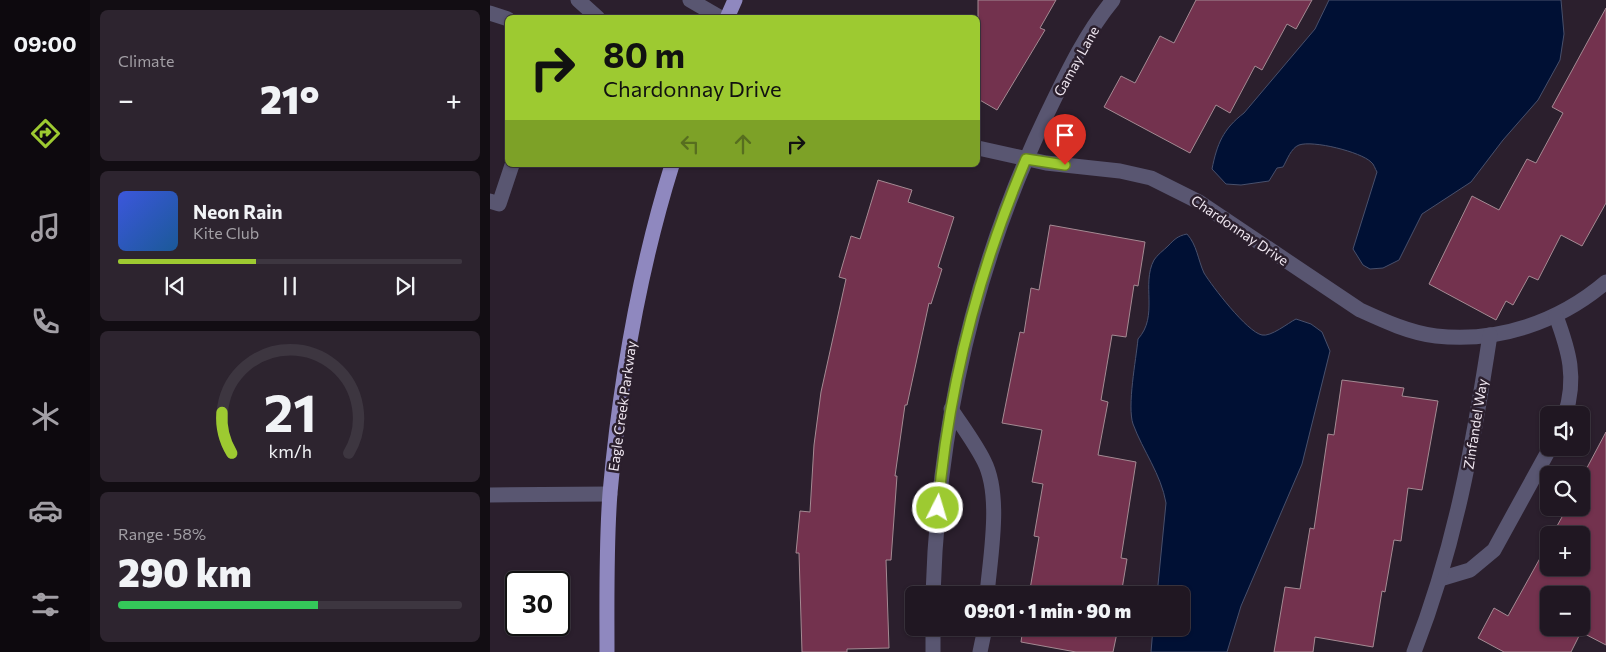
<!DOCTYPE html>
<meta charset="utf-8">
<style>
body{margin:0;font-family:Commissioner,sans-serif;background:#2d242f;color:#f1f3f6;height:100vh;display:flex;flex-direction:column;font-size:19px;white-space:nowrap}
*{box-sizing:border-box;margin:0}
p{font-size:16px;color:#a29fa5}
.icon{flex:none;width:28px;height:28px;fill:none;stroke:currentColor;stroke-width:2;stroke-linecap:round;stroke-linejoin:round}
.map{position:relative;flex:1;overflow:hidden}
.panel{display:flex;flex-direction:column;gap:10px;padding:10px;background:#120d13;width:400px}
.panel>*{flex:none}
.banner{position:absolute;left:15px;top:15px;width:475px;height:152px;border-radius:8px;box-shadow:0 1px 4px #0004,0 0 0 1px #3d3640;background:#9dca31;color:#111;overflow:hidden}
.fabs{position:absolute;left:1050px;top:406px;display:grid;gap:10px}
.fabs a{display:grid;place-items:center;width:50px;height:50px;border-radius:8px;background:#201722;box-shadow:0 1px 4px #0004,0 0 0 1px #3d3640;font-size:25px}
.speed{position:absolute;left:15px;top:571px;display:flex;gap:10px;font-size:25px;font-weight:700;text-align:center}
.speed>*{display:grid;place-content:center;width:65px;height:65px;border-radius:50%;background:#201722;box-shadow:0 1px 4px #0004,0 0 0 1px #3d3640;line-height:1}
.speed .limit{border:2px solid #111;border-radius:8px;background:#fff;color:#111}
.pin{position:absolute;display:grid;place-items:center;width:42px;height:42px;color:#fff;margin:-51px -21px;border-radius:50% 50% 50% 0;rotate:-45deg;box-shadow:0 0 5px #0007}
.pin .icon{rotate:45deg}
.me{position:absolute;width:55px;margin:-28px;rotate:5deg;stroke-linejoin:round;filter:drop-shadow(0 0 4px #0008)}
.turn{display:flex;align-items:center;gap:18px;height:105px;padding:0 15px;font-size:22px}
.turn .icon{width:65px;height:65px;stroke-width:2.5}
.turn b{display:block;font-size:35px;line-height:42px}
.lanes{display:flex;align-items:center;height:48px;padding:0 15px;background:#0003;justify-content:center;gap:25px;direction:ltr}
.lanes .off{opacity:.35}
.big{font-size:38px;font-weight:800;line-height:1.1}
.panel .card{flex:1;display:flex;flex-direction:column;justify-content:center;gap:8px;min-width:0;padding:0 18px;border-radius:8px;background:#2d242f}
.panel .dial{align-items:center;gap:0}
.dial svg{height:130px;overflow:visible;fill:none;stroke:#3d3640;stroke-width:7;stroke-linecap:round;text-anchor:middle}
.dial text{fill:#f1f3f6;stroke:none}
.song{display:flex;align-items:center;gap:15px}
.cover{width:60px;height:60px;border-radius:8px;background:linear-gradient(135deg,hsl(230 70% 55%),hsl(210 70% 35%))}
.played{height:5px;border-radius:2px;background:linear-gradient(90deg,#9dca31 40%,#3d3640 40%)}
.keys{display:flex;justify-content:space-around;direction:ltr}
.heat{display:flex;justify-content:space-between;align-items:center;font-size:28px;direction:ltr}
.charge{height:8px;border-radius:4px;background:linear-gradient(90deg,#34c759 58%,#3d3640 0)}
.trip{position:absolute;left:415px;top:586px;width:285px;height:50px;border-radius:8px;background:#201722;box-shadow:0 1px 4px #0004,0 0 0 1px #3d3640;font-weight:800;line-height:50px;text-align:center}
main{display:flex;flex:1;min-height:0}
.menu{display:flex;flex-direction:column;width:90px;justify-content:space-around;align-items:center;background:#0d090e;color:#a29fa5}
.menu .icon{width:35px;height:35px}
.menu .on{color:#9dca31}
.menu b{font-size:22px;color:#f1f3f6}
.map>svg:first-child{display:block}
.water{fill:#001034;stroke:#48506c}
.building{fill:#73324e;stroke:#a48a93;fill-rule:evenodd}
.lines{fill:none;stroke-linecap:round;stroke-linejoin:round}
.minor{stroke:#595671;stroke-width:15}
.major{stroke:#8f88bf;stroke-width:15}
.route-casing{stroke:#668320;stroke-width:12}
.route{stroke:#9dca31;stroke-width:9}
.labels{text-anchor:middle;dominant-baseline:central;stroke-width:5;stroke-linejoin:round;paint-order:stroke}
.street-label{font-size:14px;fill:#efe6f0;stroke:#2b1f2d}
</style>
<main>
<nav class="menu">
<b>09:00</b>
<svg class="icon on" aria-label="directions" viewBox="0 0 24 24"><path d="M12 3l9 9-9 9-9-9zM9 14v-3h6M13 9l2 2-2 2"/></svg>
<svg class="icon" aria-label="music" viewBox="0 0 24 24"><path d="M9 18V5l10-2v13"/><circle cx="6" cy="18" r="3"/><circle cx="16" cy="16" r="3"/></svg>
<svg class="icon" aria-label="phone" viewBox="0 0 24 24"><path d="M5 4h4l2 5-3 2q2 4 5 5l2-3 5 2v4C11 20 4 13 5 4z"/></svg>
<svg class="icon" aria-label="climate" viewBox="0 0 24 24"><path d="M12 3v18M4 7l16 10M4 17L20 7"/></svg>
<svg class="icon" aria-label="car" viewBox="0 0 24 24"><path d="M5 17H2v-5l4-1 3-4h7l3 4 3 1v5h-3M9 17h6M6 11h13"/><circle cx="7" cy="17" r="2"/><circle cx="17" cy="17" r="2"/></svg>
<svg class="icon" aria-label="filters" viewBox="0 0 24 24"><path d="M4 7h16M4 17h16"/><circle cx="9" cy="7" r="2"/><circle cx="15" cy="17" r="2"/></svg>
</nav>
<section class="panel">
<div class="card"><p>Climate</p>
<div class="heat"><a>−</a><b class="big">21°</b><a>+</a></div>
</div>
<div class="card">
<div class="song"><i class="cover"></i><div><b>Neon Rain</b><p>Kite Club</p></div></div>
<div class="played"></div>
<div class="keys"><svg class="icon" aria-label="previous" viewBox="0 0 24 24"><path d="M18 5L8 12l10 7zM5 5v14"/></svg><svg class="icon" aria-label="pause" viewBox="0 0 24 24"><path d="M8 5v14M16 5v14"/></svg><svg class="icon" aria-label="next" viewBox="0 0 24 24"><path d="M6 5l10 7-10 7zM19 5v14"/></svg></div>
</div>
<div class="card dial"><svg viewBox="0 0 100 80">
<path d="M14 69A42 42 0 1 1 86 69"/>
<path d="M14 69A42 42 0 0 1 8 44" stroke="#9dca31"/>
<text x="50" y="56" font-size="32" font-weight="700">21</text>
<text x="50" y="72" font-size="11">km/h</text>
</svg></div>
<div class="card"><p>Range · 58%</p><b class="big">290 km</b><div class="charge"></div></div>
</section>
<div class="map">
<svg width="1116" height="652" viewBox="0 0 1116 652">
<rect width="100%" height="100%" fill="#2b1f2d"/>
<g class="water">
<path d="M839 0H1071L1074 34 1070 60 1048 100 1013 140 981 182 932 214 909 260 893 268 880 269 873 265 863 249 887 172C885 169 884 164 881 162 871 152 823 140 809 145 801 148 797 160 793 167L787 168 779 181 751 185 736 184 722 169C727 144 733 129 754 113L825 29Z"/>
<path d="M697 234C707 245 708 260 714 273 722 286 757 332 772 335 781 337 798 323 806 319L821 324 832 332 840 351 812 464 751 606 737 652H661L663 628H691V595H667L676 503C671 474 653 451 643 424 637 406 646 360 648 339 669 316 651 284 664 260 667 255 674 250 678 246 684 240 687 236 697 234Z"/>
</g>
<g class="building">
<polygon points="488,0 566,0 550,28 555,30 507,110 488,99"/>
<polygon points="706,0 822,0 806,29 797,24 772,70 765,66 740,113 726,105 700,153 614,107 631,76 645,83 670,36 684,43"/>
<polygon points="1116,8 1116,203 1092,246 1071,235 1048,280 1039,276 1023,305 1016,301 1006,320 939,284 982,196 1009,210 1037,159 1046,163 1073,113 1062,107"/>
<polygon points="388,180 422,190 418,202 464,217 448,267 452,269 441,304 439,303 417,405 415,405 405,476 407,476 401,560 396,560 399,648 357,649 357,652 312,652 309,553 306,553 310,511 320,512 324,445 331,392 356,279 349,277 361,236 370,239"/>
<polygon points="560,225 655,242 648,286 644,285 636,337 622,335 611,400 618,402 608,455 646,462 631,558 637,559 631,595 539,595 549,537 544,536 553,484 542,482 552,430 512,423 530,332 534,333 541,288 549,290"/>
<polygon points="852,380 914,388 912,396 948,401 932,490 918,488 911,541 904,540 895,592 892,591 883,647 825,637 823,652 784,652 795,587 810,589 820,528 824,529 838,434 844,435"/>
<path d="M1116 432V645L1091 632 1081 652H1014L988 638 1004 608 1018 616 1059 542V568H1091V535H1062L1077 508H1091V479ZM1059 595H1091V628H1059Z"/>
<polygon points="533,628 628,628 623,652 586,652 531,642"/>
</g>
<g class="lines">
<g class="minor">
<polyline points="88,0 108,18"/>
<polyline points="200,0 231,18"/>
<polyline points="0,13 18,19"/>
<path d="M488 148 556 163 630 171 661 178 709 202 870 310C894 321 920 333 946 336 1008 343 1069 322 1116 282"/>
<polyline points="0,201 9,204 22,165"/>
<path d="M1066 316C1079 351 1087 378 1075 415"/>
<path d="M461 409C472 426 485 443 494 461 512 496 500 557 497 595"/>
<polyline points="0,495 120,494"/>
<polyline points="950,579 980,570 1004,550 1060,448"/>
<path d="M443 595C448 428 484 265 557 114 576 75 595 34 623 0"/>
<polyline points="443,628 443,652"/>
<polyline points="490,652 495,628"/>
<path d="M924 652C965 547 983 446 1000 335"/>
</g>
<g class="major">
<polyline points="237,18 245,0"/>
<path d="M117 652C117 599 116 545 120 493 130 382 149 271 182 165"/>
</g>
</g>
<g class="lines">
<defs>
<path id="route" d="M448 508C458 388 489 270 536 159L575 165"/>
</defs>
<use href="#route" class="route-casing"/>
<use href="#route" class="route"/>
</g>
<g class="labels">
<g class="street-label">
<text transform="translate(586 61) rotate(-61)">Gamay Lane</text>
<text transform="translate(750 230) rotate(34)">Chardonnay Drive</text>
<text transform="translate(132 406) rotate(-82)">Eagle Creek Parkway</text>
<text transform="translate(985 424) rotate(-81)">Zinfandel Way</text>
</g>
</g>
</svg>
<div class="fabs">
<a><svg class="icon" aria-label="sound" viewBox="0 0 24 24"><path d="M4 9h4l5-4v14l-5-4H4zM17 9q2 3 0 6"/></svg></a>
<a><svg class="icon" aria-label="search" viewBox="0 0 24 24"><circle cx="10" cy="10" r="6"/><path d="M15 15l6 6"/></svg></a>
<a>+</a>
<a>−</a>
</div>
<div class="speed"><div class="limit">30</div></div>
<div class="pin" style="left:575px;top:165px;background:#d93025"><svg class="icon" aria-label="arrive" viewBox="0 0 24 24"><path d="M6 21V4h12l-3 4 3 4H6"/></svg></div>
<svg class="me" style="left:448px;top:508px" viewBox="-20 -20 40 40"><circle r="17" fill="#9dca31" stroke="#fff" stroke-width="3"/><path d="M0-11L8 9 0 5-8 9z" fill="#fff"/></svg>
<div class="trip">09:01 · 1 min · 90 m</div>
<div class="banner">
<div class="turn"><svg class="icon" aria-label="right" viewBox="0 0 24 24"><path d="M7 20v-9h11M14 6l5 5-5 5"/></svg><div><b>80 m</b>Chardonnay Drive</div></div>
<div class="lanes"><svg class="icon off" aria-label="left" viewBox="0 0 24 24"><path d="M17 20v-9H6M10 6l-5 5 5 5"/></svg><svg class="icon off" aria-label="ahead" viewBox="0 0 24 24"><path d="M12 20V5M6 11l6-6 6 6"/></svg><svg class="icon" aria-label="right" viewBox="0 0 24 24"><path d="M7 20v-9h11M14 6l5 5-5 5"/></svg></div>
</div>
</div>
</main>
